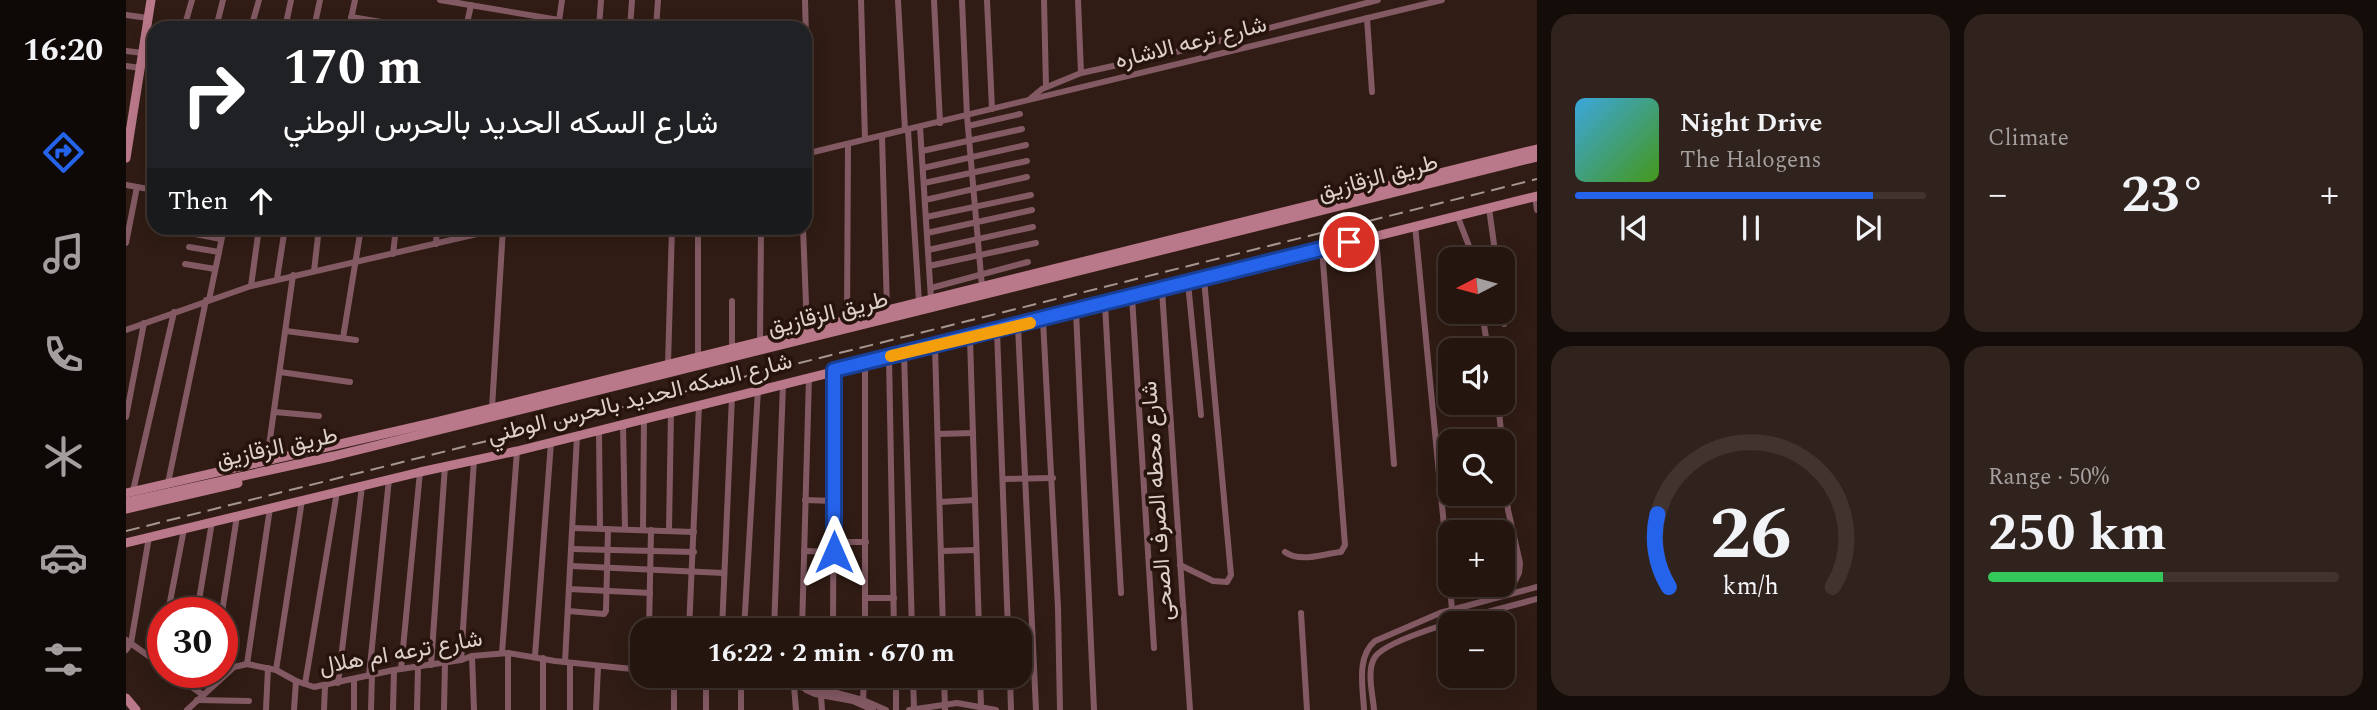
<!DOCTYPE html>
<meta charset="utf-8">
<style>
body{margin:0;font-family:Spectral,Vazirmatn,serif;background:#30221d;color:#f1f3f6;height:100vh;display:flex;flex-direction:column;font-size:26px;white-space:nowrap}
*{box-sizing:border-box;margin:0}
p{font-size:23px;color:#a39f9e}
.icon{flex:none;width:38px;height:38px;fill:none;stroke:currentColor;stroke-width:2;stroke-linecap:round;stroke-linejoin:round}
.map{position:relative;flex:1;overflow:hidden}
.sheet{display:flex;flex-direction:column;gap:14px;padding:14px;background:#140c08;width:840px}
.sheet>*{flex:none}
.top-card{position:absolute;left:21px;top:21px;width:665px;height:214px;border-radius:21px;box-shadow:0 4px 18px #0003,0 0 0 2px #41342f;background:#202124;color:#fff;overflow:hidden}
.needle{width:46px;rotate:264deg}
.tools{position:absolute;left:1312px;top:247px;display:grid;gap:14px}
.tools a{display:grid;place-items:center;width:77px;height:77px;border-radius:14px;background:#24150f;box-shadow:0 4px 18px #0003,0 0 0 2px #41342f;font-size:35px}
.speed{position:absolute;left:21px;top:597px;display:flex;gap:14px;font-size:35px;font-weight:700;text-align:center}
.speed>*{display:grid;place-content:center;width:91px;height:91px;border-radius:50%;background:#24150f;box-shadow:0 4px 18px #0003,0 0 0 2px #41342f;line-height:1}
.speed .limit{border:10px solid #d22;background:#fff;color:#111}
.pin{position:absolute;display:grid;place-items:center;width:60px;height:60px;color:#fff;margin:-30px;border:4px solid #fff;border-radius:50%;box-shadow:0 2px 7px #0007}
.me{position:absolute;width:77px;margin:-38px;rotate:0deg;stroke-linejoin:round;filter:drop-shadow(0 0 5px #0008)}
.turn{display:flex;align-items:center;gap:24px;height:147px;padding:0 21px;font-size:32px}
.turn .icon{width:91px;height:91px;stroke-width:2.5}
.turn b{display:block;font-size:49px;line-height:60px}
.then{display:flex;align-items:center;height:66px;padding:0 21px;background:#0003;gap:14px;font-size:26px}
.big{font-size:52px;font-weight:700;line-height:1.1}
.sheet .tile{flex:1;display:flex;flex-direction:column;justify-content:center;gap:10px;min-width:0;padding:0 24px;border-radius:21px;background:#30221d}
.sheet .dial{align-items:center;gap:0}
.dial svg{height:182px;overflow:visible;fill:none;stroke:#41342f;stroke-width:7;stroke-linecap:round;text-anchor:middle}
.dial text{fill:#f1f3f6;stroke:none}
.song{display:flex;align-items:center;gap:21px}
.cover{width:84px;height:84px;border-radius:10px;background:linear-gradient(135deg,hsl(200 70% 55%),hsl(100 70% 35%))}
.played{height:7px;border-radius:4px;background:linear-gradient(90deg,#2563eb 85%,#41342f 85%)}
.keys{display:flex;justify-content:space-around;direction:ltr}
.heat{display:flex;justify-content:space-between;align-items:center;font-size:38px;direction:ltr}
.charge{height:10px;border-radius:5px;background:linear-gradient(90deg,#34c759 50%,#41342f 0)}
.sheet .tiles{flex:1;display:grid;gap:14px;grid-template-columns:repeat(2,1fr)}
.trip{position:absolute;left:504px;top:618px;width:402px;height:70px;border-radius:21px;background:#24150f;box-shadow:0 4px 18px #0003,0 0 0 2px #41342f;font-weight:700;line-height:70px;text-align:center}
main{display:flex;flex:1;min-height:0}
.dock{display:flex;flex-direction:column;width:126px;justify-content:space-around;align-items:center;background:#0e0806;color:#a39f9e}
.dock .icon{width:49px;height:49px}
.dock .on{color:#2563eb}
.dock b{font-size:32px;color:#f1f3f6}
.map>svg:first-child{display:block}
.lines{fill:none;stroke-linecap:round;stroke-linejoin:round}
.street{stroke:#835a64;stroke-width:6}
.secondary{stroke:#ba798a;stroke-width:9}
.rail{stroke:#a69690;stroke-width:2;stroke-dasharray:14 7;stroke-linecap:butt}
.route-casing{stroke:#184099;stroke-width:18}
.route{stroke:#2563eb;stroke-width:12}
.slow{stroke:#f59e0b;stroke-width:12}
.labels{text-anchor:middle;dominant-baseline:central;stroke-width:7;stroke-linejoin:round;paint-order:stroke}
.street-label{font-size:23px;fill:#ddcfca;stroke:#26130b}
</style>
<main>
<nav class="dock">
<b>16:20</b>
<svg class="icon on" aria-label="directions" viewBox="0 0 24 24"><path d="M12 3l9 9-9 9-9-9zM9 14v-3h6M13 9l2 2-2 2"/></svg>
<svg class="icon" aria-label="music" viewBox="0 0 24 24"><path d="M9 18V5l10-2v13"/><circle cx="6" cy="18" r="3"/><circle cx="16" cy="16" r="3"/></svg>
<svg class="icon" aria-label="phone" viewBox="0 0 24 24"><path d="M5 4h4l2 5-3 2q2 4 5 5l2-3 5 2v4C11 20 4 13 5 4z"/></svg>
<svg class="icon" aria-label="climate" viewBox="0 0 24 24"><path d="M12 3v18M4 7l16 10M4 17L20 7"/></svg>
<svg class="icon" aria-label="car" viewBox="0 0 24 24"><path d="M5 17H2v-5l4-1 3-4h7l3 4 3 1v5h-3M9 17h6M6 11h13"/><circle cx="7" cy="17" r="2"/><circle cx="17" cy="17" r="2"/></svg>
<svg class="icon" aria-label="filters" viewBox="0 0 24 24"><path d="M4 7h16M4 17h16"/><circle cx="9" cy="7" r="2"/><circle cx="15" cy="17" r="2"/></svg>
</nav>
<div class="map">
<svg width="1411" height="710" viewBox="0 0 1411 710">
<rect width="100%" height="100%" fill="#301c14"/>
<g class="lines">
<g class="street">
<polyline points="314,0 433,20"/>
<polyline points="679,0 683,153"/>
<polyline points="735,0 739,139"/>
<polyline points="772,0 779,130"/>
<polyline points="808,0 814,123"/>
<polyline points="836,0 841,116 856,287"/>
<polyline points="861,0 866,109"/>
<polyline points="918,0 920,87"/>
<polyline points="952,0 955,73"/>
<polyline points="0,15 22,18"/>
<polyline points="225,17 292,28"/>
<polyline points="1241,18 1246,92"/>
<polyline points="58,28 66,0"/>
<polyline points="90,28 97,0"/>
<polyline points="125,28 133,0"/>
<polyline points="159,28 165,0"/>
<polyline points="188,28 194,0"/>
<polyline points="223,28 229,0"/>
<polyline points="340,28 345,5"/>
<polyline points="432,28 436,0"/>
<polyline points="473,28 475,0"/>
<polyline points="504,28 506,0"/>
<polyline points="530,28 532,0"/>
<polyline points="19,32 28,39"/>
<polyline points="0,51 17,53"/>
<polyline points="0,66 15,68"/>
<polyline points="905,98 916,89 955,73 1042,54 1252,0"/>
<polyline points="842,126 894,114"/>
<polyline points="794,127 805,299"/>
<polyline points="782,130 793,302"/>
<polyline points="756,136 761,309"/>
<polyline points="796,151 896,129"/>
<polyline points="679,154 1316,0"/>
<polyline points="797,168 900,145"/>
<polyline points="798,183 901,161"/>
<polyline points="0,185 28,190"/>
<polyline points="1409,196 1411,210"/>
<polyline points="799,200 901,177"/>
<polyline points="1363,208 1370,259"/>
<polyline points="1331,215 1348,259"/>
<polyline points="800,217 905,195"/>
<polyline points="1289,225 1326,609"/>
<polyline points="572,228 572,357"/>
<polyline points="677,228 681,329"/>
<polyline points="64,233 95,239"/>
<polyline points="801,233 906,210"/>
<polyline points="1250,236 1268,464"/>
<polyline points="0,243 11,187"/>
<polyline points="310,244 311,228"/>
<polyline points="63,247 93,252"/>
<polyline points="802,250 907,227"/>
<polyline points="267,254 270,228"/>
<polyline points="59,264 89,269"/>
<polyline points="803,266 910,243"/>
<polyline points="188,271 193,228"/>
<polyline points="151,279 159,228"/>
<polyline points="1062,283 1075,415"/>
<polyline points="125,286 133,228"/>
<polyline points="805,288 902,262"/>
<polyline points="1036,290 1064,710"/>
<polyline points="1006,297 1028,648"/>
<polyline points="83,300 98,228"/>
<polyline points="606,301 606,349"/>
<polyline points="979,304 995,593"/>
<polyline points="950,311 968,710"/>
<polyline points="1356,312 1362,350"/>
<polyline points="1377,312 1378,324"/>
<polyline points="721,319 722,144"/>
<polyline points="917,320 932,608 934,710"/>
<polyline points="892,326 910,710"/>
<polyline points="0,330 125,286 377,228"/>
<polyline points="160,331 230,340"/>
<polyline points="871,331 882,630"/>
<polyline points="217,338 235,228"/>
<polyline points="844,338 853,630"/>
<polyline points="634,342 635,228"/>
<polyline points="809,346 817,630"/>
<polyline points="778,352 786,630"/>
<polyline points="763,356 768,630"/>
<polyline points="542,364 546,228"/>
<polyline points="154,372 224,382"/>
<polyline points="1372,402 1376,441"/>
<polyline points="366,408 377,228"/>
<polyline points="149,412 193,416"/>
<polyline points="0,417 18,323"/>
<polyline points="497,424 499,529"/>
<polyline points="473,430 474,528"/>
<polyline points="812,434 847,433"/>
<polyline points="141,460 167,275"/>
<polyline points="877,479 927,478"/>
<polyline points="42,483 80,300"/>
<polyline points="7,491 48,312"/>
<polyline points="679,500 708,501"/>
<polyline points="814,502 849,500"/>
<polyline points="447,528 568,532"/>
<polyline points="517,530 518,418"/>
<polyline points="543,530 545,411"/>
<polyline points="708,542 740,542"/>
<polyline points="446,549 568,552"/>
<polyline points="678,551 708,552"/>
<polyline points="816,551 850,550"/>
<path d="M1159 552C1175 563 1196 554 1215 552L1219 545 1196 249"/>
<polyline points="1054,565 1087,581 1101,582 1105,575 1078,279"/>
<polyline points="445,566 598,573"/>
<polyline points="443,589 524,593"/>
<polyline points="1376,595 1388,583 1393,573 1394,563 1382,510 1377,457"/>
<polyline points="739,598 768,598"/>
<polyline points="442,611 478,614 480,611 482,529"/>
<polyline points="42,612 58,529"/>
<polyline points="71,612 86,522"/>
<polyline points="96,612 111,516"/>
<polyline points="1175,613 1181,710"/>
<polyline points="523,630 525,530"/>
<polyline points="563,630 573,405"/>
<polyline points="596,630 606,396"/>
<polyline points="618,630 632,389"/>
<polyline points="648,630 657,384"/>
<polyline points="676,630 683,377"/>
<polyline points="707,630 708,371"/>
<polyline points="739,630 739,363"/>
<polyline points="0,640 37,666"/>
<polyline points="0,650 5,643 23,537"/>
<polyline points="376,653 391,451"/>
<polyline points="346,656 348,710"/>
<polyline points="409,656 425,442"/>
<polyline points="335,660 348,460"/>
<polyline points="439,662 451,436"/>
<polyline points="33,663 37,643"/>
<polyline points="121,664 144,508"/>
<polyline points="305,665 319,466"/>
<polyline points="275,669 294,472"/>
<polyline points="150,670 176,500"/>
<polyline points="45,672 77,695"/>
<polyline points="243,676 263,479"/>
<polyline points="548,676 548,710"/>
<polyline points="580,676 580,710"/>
<polyline points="598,676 707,692 737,700 760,710"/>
<polyline points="770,676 770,710"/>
<polyline points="787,676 788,709"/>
<polyline points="818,676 819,710"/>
<polyline points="854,676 855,706"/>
<polyline points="884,676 885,710"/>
<polyline points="615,677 615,710"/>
<polyline points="212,683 236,486"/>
<polyline points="179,684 211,492"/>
<polyline points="668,686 670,710"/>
<polyline points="674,687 674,676"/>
<polyline points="84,688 87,672"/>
<polyline points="680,690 689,694 727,701 747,710"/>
<polyline points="707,692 707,676"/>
<polyline points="695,696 696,710"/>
<polyline points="71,700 123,701"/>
<polyline points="737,702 738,676"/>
<polyline points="61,710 108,667 121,664 150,670 170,681 188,687 268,670 335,660 346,656 382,653 429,661 516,670"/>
<polyline points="140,710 142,668"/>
<polyline points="168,710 170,681"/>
<polyline points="198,710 199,686"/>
<polyline points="228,710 228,680"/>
<polyline points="245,710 246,675"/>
<polyline points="267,710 268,670"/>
<polyline points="291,710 292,667"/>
<polyline points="318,710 319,663"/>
<polyline points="382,710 382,653"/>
<polyline points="417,710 417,658"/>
<polyline points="444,710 444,663"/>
<polyline points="470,710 472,667"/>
<polyline points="783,710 831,703 870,710"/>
<path d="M1238 710C1237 687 1230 657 1249 641L1314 613 1411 587"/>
<path d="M1248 710C1247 695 1240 670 1249 657 1264 635 1381 607 1411 599"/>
</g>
<g class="secondary">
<polyline points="0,158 25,0"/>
<polyline points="0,493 310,422 1411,149"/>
<polyline points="0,502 208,456 1411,157"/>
<polyline points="0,509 112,483"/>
<polyline points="0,543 294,472 391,451 1411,196"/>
<polyline points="0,698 10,710"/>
</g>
<polyline class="rail" points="0,531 1411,179"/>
</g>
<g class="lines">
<defs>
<polyline id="route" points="708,552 708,370 1223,242"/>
</defs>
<use href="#route" class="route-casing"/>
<use href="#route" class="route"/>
<polyline class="slow" points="765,356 904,323"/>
</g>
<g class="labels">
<g class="street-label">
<text transform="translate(1065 43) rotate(-14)">شارع ترعه الاشاره</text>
<text transform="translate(1252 178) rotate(-15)">طريق الزقازيق</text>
<text transform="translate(702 314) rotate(-14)">طريق الزقازيق</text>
<text transform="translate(514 399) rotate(-14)">شارع السكه الحديد بالحرس الوطني</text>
<text transform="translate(151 448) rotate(-12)">طريق الزقازيق</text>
<text transform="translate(1032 501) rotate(-94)">شارع محطه الصرف الصحى</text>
<text transform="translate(275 653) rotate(-10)">شارع ترعه ام هلال</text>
</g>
</g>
</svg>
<div class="tools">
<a><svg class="needle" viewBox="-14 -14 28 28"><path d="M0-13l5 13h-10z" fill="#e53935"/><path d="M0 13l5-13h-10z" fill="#a39f9e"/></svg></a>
<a><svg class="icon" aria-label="sound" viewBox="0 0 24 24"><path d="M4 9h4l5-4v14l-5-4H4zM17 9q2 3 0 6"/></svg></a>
<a><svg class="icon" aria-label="search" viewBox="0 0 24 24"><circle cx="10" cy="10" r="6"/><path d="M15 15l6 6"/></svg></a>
<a>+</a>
<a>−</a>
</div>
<div class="speed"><div class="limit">30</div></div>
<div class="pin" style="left:1223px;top:242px;background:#d93025"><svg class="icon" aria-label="arrive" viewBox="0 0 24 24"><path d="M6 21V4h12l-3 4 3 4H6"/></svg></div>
<svg class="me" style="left:708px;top:552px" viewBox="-20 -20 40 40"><path d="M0-17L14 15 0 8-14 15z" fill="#2563eb" stroke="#fff" stroke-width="4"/></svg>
<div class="trip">16:22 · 2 min · 670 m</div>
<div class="top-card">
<div class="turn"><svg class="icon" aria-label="right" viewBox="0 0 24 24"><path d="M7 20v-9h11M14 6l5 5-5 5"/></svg><div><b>170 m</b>شارع السكه الحديد بالحرس الوطني</div></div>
<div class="then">Then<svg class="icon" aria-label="ahead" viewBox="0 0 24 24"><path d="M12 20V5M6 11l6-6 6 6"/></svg></div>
</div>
</div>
<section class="sheet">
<div class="tiles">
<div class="tile">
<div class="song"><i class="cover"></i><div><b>Night Drive</b><p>The Halogens</p></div></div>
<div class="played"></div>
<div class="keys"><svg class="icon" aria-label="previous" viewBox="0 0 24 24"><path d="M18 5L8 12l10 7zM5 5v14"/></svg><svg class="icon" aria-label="pause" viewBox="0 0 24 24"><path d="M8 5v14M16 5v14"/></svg><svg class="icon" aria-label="next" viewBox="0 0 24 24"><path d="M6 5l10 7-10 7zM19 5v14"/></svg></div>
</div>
<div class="tile"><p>Climate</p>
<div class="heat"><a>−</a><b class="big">23°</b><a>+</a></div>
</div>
<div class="tile dial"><svg viewBox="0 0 100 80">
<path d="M14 69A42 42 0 1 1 86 69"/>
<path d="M14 69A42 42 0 0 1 9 37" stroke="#2563eb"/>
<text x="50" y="56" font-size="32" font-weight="700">26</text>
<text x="50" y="72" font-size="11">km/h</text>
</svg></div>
<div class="tile"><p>Range · 50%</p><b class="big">250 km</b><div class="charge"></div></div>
</div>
</section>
</main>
